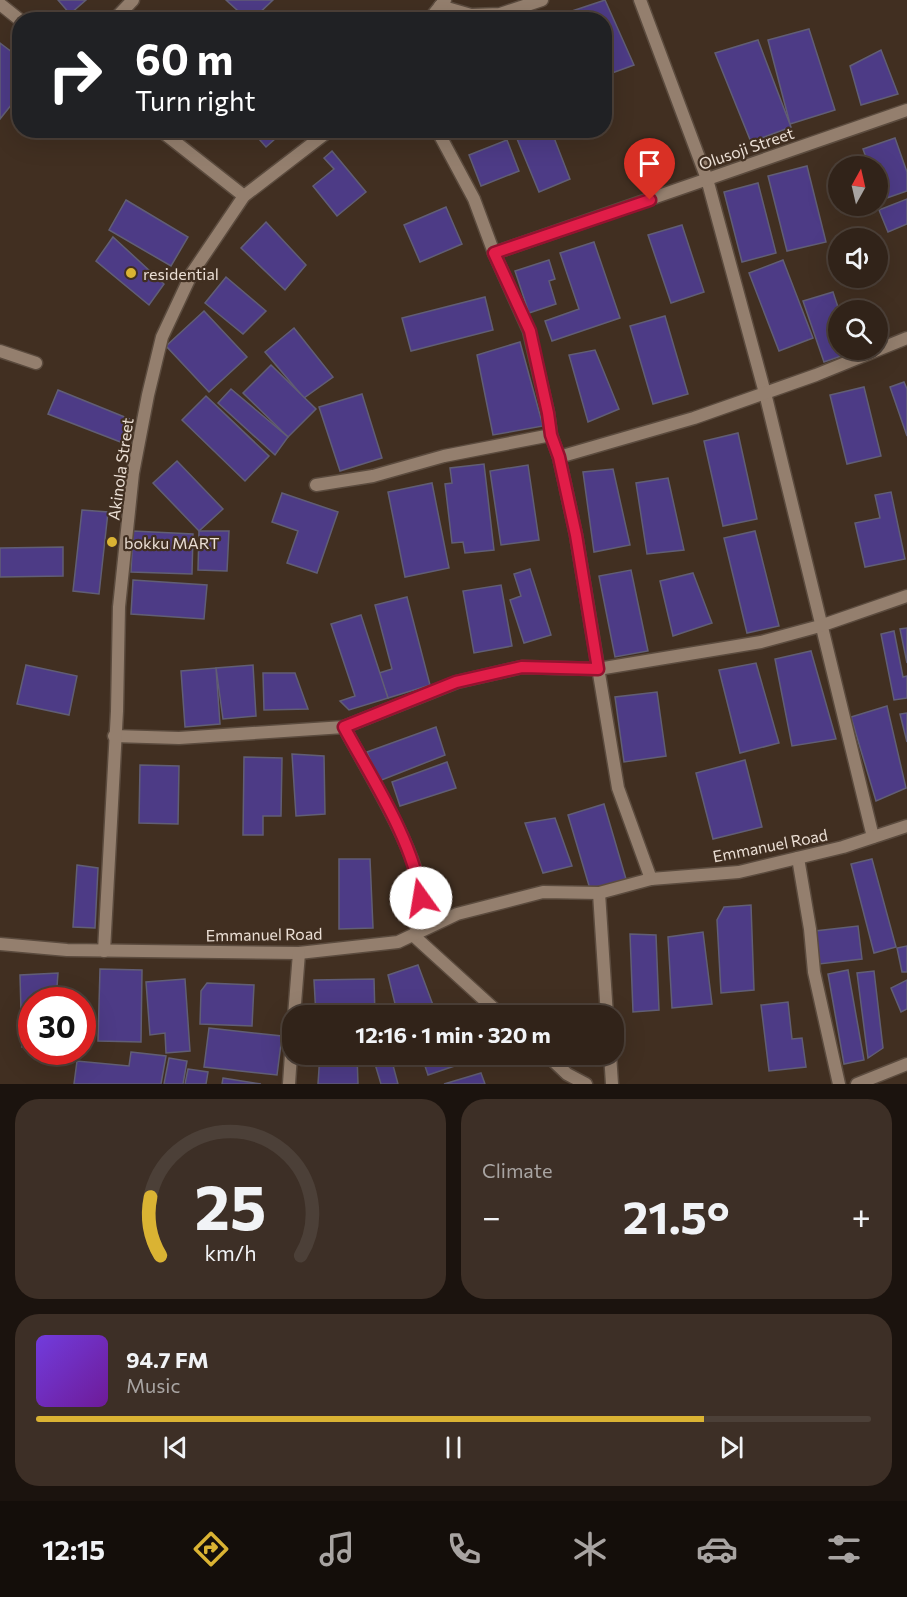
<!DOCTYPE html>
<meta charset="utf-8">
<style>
body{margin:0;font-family:Commissioner,sans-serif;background:#3d2f26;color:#f1f3f6;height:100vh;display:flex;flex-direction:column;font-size:22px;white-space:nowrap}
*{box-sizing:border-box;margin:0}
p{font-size:20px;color:#a8a4a2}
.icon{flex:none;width:33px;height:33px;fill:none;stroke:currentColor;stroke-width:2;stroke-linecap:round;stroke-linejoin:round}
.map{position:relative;height:1084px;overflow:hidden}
.side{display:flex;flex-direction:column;gap:15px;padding:15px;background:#1b130e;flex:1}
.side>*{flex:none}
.banner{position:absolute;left:12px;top:12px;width:600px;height:126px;border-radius:24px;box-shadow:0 6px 24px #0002,0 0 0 2px #4c4038;background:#202124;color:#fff;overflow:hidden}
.needle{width:39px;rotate:8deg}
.buttons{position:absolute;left:828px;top:156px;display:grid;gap:12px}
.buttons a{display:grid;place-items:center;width:60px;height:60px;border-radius:50%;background:#312319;box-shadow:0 6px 24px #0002,0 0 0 2px #4c4038;font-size:30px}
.speed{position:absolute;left:18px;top:987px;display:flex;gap:12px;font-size:30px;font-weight:700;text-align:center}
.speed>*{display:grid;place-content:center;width:78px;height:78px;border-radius:50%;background:#312319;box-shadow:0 6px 24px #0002,0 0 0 2px #4c4038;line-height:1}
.speed .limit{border:9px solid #d22;background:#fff;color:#111}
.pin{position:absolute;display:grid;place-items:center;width:51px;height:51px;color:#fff;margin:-62px -26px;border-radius:50% 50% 50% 0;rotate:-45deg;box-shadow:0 0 6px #0007}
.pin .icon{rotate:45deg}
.me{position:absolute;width:66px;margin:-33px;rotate:347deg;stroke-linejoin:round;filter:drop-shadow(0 0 4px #0008)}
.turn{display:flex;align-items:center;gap:21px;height:126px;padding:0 24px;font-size:27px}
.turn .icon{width:78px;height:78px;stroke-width:2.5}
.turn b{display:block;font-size:42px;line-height:51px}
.big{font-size:45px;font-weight:700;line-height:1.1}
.side .widget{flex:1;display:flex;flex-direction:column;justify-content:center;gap:9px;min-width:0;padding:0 21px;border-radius:24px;background:#3d2f26}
.side .dial{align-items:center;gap:0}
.dial svg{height:156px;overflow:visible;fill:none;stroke:#4c4038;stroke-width:7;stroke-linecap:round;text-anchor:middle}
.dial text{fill:#f1f3f6;stroke:none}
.song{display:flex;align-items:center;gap:18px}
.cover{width:72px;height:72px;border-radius:9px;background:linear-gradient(135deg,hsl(260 70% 55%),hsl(280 70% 35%))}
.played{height:6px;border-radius:3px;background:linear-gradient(90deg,#dab333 80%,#4c4038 80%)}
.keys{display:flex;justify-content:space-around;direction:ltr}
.heat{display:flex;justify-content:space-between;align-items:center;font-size:33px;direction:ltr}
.side .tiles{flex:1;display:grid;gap:15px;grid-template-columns:1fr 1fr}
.widget:last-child{grid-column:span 2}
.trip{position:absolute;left:282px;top:1005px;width:342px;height:60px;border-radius:24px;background:#312319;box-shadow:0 6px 24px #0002,0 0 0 2px #4c4038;font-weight:700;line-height:60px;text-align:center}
.tab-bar{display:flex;height:96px;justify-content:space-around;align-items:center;background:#140e0a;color:#a8a4a2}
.tab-bar .icon{width:42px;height:42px}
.tab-bar .selected{color:#dab333}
.tab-bar b{font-size:27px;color:#f1f3f6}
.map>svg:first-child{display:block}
.building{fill:#4d3b86;stroke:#615e75;stroke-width:1.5}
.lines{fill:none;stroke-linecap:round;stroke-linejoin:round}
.street-casing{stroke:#5b4b3e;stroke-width:15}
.street{stroke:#947f6e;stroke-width:12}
.route-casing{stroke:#92132f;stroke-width:15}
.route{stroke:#e11d48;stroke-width:10}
.poi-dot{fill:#dab333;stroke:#412f21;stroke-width:2}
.labels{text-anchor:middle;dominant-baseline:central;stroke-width:4.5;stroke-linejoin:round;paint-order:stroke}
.street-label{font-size:16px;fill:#ebdfd5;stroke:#412f21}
.poi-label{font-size:16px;fill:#ebdfd5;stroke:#412f21;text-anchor:start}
</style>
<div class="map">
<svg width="907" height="1084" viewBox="0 0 907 1084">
<rect width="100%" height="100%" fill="#412f21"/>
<g class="building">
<polygon points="58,0 86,0 70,14"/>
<polygon points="226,0 273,0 252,20 248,20"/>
<polygon points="605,0 634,65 604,76 604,20 562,20 560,15"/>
<polygon points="809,29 835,110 790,124 768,40"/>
<polygon points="758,40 791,127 751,142 715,53"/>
<polygon points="0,43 20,58 20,94 0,119"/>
<polygon points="881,50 898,94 861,105 850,66"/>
<polygon points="251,130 285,130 266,147"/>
<polygon points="538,130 551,130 570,179 539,192 517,139"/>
<polygon points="895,138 907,172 907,191 881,200 878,191 878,166 869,166 863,149"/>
<polygon points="507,140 519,171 481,186 469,155"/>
<polygon points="332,151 366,192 337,216 313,186 334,169 324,158"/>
<polygon points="807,166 826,242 787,251 768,176"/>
<polygon points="758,183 776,253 742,262 724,192"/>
<polygon points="907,199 907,224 888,232 879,210"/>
<polygon points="126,200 188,237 171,266 109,230"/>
<polygon points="446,207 462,244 420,262 404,225"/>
<polygon points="266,222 306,265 285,290 241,248"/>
<polygon points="682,225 704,292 671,303 648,235"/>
<polygon points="113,237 164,284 149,305 96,261"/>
<polygon points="594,242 620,318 552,341 545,321 579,309 560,253"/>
<polygon points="549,260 555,279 549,281 556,304 529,313 515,271"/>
<polygon points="783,260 813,338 779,351 749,273"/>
<polygon points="226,277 266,311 243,334 205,303"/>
<polygon points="833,292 839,310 838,350 852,350 853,352 824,362 803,301"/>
<polygon points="485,297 493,330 411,351 402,318"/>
<polygon points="204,311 247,357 209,392 166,346"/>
<polygon points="665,316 688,394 653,404 630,326"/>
<polygon points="294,328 333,377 304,398 265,352"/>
<polygon points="520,342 543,426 493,435 477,355"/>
<polygon points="595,350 619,409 588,422 569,355"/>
<polygon points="271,365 316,409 288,437 243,393"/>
<polygon points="904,382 907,389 907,436 890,387"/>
<polygon points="864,387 881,456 847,464 830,395"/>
<polygon points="231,389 288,437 275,455 218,403"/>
<polygon points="58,390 132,420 123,443 48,414"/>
<polygon points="362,394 382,458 340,471 319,407"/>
<polygon points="206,396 269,456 245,481 182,420"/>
<polygon points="738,433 757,519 723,526 704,441"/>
<polygon points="177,461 223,509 199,531 153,483"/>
<polygon points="484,464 494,550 465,553 463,542 452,543 445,484 452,483 450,468"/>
<polygon points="528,465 539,540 501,545 490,471"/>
<polygon points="613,469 630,545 594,552 583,472"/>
<polygon points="668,478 684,550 647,554 636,483"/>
<polygon points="432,483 449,568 405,577 388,492"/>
<polygon points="891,492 905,559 865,567 855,523 880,518 875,495"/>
<polygon points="282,493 338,512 317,573 287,563 298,531 272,522"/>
<polygon points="82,510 108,512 99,594 73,591"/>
<polygon points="133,531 193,534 192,574 131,572"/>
<polygon points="199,531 229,531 227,571 198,570"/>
<polygon points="755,531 779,626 747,633 724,538"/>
<polygon points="63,547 63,576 0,577 0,548"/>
<polygon points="530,569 551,635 524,643 510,600 521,596 514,574"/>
<polygon points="631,570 648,651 615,657 599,576"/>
<polygon points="693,573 712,623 673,636 660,581"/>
<polygon points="133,580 207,585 204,619 131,614"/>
<polygon points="501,585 512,646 474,653 463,591"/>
<polygon points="407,597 430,685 388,698 379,673 392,669 375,605"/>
<polygon points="361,615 388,698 349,710 340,701 355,696 331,624"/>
<polygon points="907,628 907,663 900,629"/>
<polygon points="894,631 903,677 907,676 907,698 894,700 881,634"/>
<polygon points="811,651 836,739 792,746 775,659"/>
<polygon points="756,663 779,743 740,753 719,670"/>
<polygon points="26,665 77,676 69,715 17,704"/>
<polygon points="253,665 256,716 223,719 216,668"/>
<polygon points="216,668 220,724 185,727 181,671"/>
<polygon points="263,673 295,673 308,709 264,710"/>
<polygon points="657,692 666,756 624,762 615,697"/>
<polygon points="887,706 906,788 876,801 851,717"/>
<polygon points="907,713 907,742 900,714"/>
<polygon points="436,727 445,755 379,781 367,752"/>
<polygon points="292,754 324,756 325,814 296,816"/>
<polygon points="244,757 282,758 281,816 263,816 263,835 243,835"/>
<polygon points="745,760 762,827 713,839 696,773"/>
<polygon points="447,762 456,788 400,806 392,782"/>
<polygon points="140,765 179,766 178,824 139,823"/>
<polygon points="604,804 626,879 590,889 568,815"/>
<polygon points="555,818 572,866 543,873 525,823"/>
<polygon points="339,859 370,859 373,928 339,929"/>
<polygon points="872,859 896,947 874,953 851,864"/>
<polygon points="77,865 98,868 95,928 73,927"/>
<polygon points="751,905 754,990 721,993 717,920 724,907"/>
<polygon points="858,926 862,959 819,964 815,931"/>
<polygon points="703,932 712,1004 672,1008 668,937"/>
<polygon points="630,934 656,935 659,1010 633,1012"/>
<polygon points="907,946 907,972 902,972 897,948"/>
<polygon points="418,965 436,1013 427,1016 398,1016 388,975"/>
<polygon points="100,969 142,970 141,1042 98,1041"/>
<polygon points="848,970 864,1060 844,1064 828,974"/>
<polygon points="874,971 883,1048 868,1058 857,973"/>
<polygon points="58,973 56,1000 32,1000 32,1047 22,1047 20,975"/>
<polygon points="185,979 190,1051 166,1053 165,1033 150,1035 146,982"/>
<polygon points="374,979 375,1016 316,1016 314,980"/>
<polygon points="907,980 907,1009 901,1012 891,988"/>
<polygon points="207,983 254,985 252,1026 200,1024 201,991"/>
<polygon points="788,1002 792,1039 802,1038 806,1067 769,1071 761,1005"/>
<polygon points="209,1028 282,1036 277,1075 204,1067"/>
<polygon points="131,1052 166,1056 161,1084 74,1084 77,1061 129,1066"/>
<polygon points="320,1054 357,1054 358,1084 318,1084"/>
<polygon points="372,1054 390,1054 398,1084 381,1084"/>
<polygon points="421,1054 490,1054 428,1075"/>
<polygon points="169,1058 187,1061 183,1084 164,1084"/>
<polygon points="188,1069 208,1072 206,1084 185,1084"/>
<polygon points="481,1073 485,1084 444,1084"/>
<polygon points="223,1078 261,1084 222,1084"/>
</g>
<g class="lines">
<defs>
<g id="street">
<polyline points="640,0 707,179 765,393 873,837"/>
<polyline points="0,4 20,20"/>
<polyline points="440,6 471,15 500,14 542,0"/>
<polyline points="114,20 133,0"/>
<polyline points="429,20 445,0"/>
<polyline points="160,130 244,196"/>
<polyline points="437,130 474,199 494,253 529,331 548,413 551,435 559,457 576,535 618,788 651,879"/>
<polyline points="494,253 907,110"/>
<polyline points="0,351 36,363"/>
<polyline points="559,457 694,418 816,375 907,338"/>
<polyline points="316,485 373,476 444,456 551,435"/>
<path d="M344 727C368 773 424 859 423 910 423 918 417 928 414 936L502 1016"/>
<polyline points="114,736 179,738 344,727 457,682 522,667 598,669 761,642 820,626 907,596"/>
<polyline points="798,858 810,929 814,972 839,1084"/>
<polyline points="599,893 607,1016"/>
<polyline points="0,944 67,950 299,953 398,942 457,914 543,892 599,893 651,879 739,872 843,847 907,826"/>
<polyline points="104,951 117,711 119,607 133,473 148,395 162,337 192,273 244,196 330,130"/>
<polyline points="294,1016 299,953"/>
<polyline points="546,1054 567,1074 586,1084"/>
<polyline points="610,1054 612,1084"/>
<polyline points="289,1084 292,1039"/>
<polyline points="857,1084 907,1064"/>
</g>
</defs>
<use href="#street" class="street-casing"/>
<use href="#street" class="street"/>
</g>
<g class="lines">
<defs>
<path id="route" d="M421 898C414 842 371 777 344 727L456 682 522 667 598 669 576 535 559 457 551 435 548 413 530 331 494 253 650 200"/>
</defs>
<use href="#route" class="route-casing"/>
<use href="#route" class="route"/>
</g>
<g class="poi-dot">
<circle cx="131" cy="273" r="6"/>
<circle cx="112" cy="542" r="6"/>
</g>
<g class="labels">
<g class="street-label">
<text transform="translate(746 148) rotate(-19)">Olusoji Street</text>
<text transform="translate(120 469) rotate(-82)">Akinola Street</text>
<text transform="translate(770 845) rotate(-11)">Emmanuel Road</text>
<text transform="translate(264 934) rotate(-1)">Emmanuel Road</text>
</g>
<g class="poi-label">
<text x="143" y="273">residential</text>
<text x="124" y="542">bokku MART</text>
</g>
</g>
</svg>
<div class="buttons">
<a><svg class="needle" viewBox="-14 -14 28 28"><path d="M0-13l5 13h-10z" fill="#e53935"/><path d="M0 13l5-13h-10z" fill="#a8a4a2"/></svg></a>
<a><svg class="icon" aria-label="sound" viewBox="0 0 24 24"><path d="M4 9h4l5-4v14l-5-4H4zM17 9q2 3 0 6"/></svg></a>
<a><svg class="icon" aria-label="search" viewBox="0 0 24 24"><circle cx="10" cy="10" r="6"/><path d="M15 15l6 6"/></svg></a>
</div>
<div class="speed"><div class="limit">30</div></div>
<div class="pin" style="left:650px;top:200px;background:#d93025"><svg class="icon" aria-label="arrive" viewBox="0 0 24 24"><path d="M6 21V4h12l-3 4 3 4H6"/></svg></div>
<svg class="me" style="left:421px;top:898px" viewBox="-20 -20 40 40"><circle r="19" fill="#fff"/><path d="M0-13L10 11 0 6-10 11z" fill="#e11d48"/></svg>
<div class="trip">12:16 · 1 min · 320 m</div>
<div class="banner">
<div class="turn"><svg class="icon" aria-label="right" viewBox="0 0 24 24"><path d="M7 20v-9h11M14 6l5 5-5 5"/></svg><div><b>60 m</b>Turn right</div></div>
</div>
</div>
<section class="side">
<div class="tiles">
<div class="widget dial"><svg viewBox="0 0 100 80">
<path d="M14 69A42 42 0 1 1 86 69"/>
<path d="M14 69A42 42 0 0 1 9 39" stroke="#dab333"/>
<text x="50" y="56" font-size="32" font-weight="700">25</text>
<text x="50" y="72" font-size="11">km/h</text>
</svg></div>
<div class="widget"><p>Climate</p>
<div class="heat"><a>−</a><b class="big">21.5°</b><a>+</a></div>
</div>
<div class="widget">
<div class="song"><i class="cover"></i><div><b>94.7 FM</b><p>Music</p></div></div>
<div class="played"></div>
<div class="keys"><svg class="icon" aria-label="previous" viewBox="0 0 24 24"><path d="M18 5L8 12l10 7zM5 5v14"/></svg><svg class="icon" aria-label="pause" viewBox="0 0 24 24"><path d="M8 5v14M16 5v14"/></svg><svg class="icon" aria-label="next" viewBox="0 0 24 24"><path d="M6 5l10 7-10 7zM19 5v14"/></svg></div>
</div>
</div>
</section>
<nav class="tab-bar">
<b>12:15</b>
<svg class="icon selected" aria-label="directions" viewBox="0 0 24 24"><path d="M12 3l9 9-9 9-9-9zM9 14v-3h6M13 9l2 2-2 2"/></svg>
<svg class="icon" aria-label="music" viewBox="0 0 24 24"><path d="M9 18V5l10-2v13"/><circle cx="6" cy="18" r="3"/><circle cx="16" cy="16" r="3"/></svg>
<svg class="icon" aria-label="phone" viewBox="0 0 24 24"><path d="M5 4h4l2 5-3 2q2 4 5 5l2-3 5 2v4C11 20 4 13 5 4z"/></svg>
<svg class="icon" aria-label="climate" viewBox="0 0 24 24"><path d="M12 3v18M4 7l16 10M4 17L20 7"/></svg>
<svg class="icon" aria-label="car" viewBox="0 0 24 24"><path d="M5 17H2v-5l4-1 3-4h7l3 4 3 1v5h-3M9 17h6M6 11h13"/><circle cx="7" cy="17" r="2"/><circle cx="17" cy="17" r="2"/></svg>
<svg class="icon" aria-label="filters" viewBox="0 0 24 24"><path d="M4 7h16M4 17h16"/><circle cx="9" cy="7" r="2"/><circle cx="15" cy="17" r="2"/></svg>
</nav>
